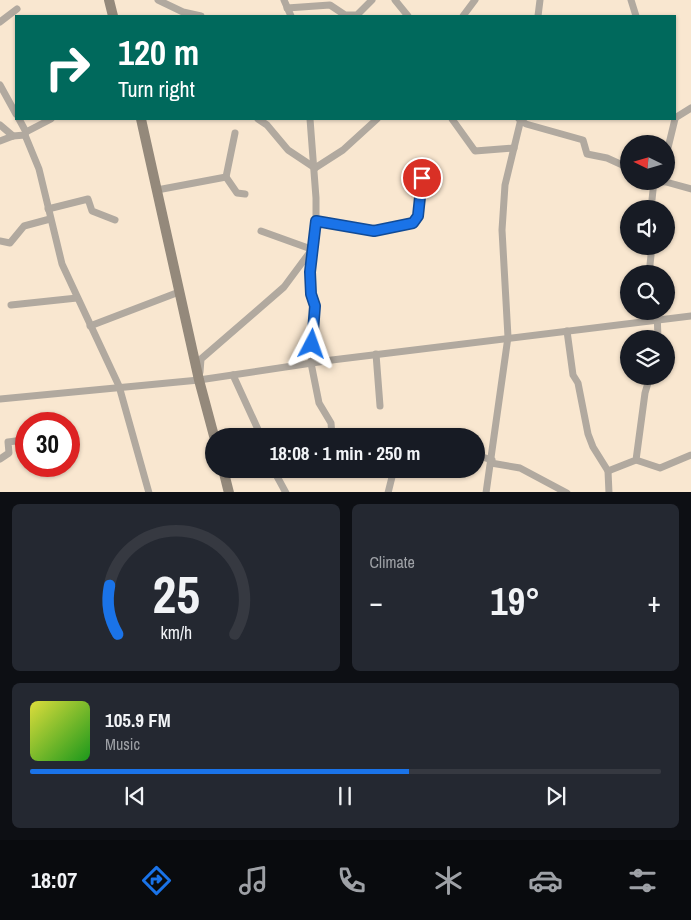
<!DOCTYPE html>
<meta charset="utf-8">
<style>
body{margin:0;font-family:"Archivo Narrow",sans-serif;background:#242831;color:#f1f3f6;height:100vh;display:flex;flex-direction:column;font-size:19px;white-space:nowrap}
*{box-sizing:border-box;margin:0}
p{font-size:16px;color:#9ea1a6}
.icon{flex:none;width:28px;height:28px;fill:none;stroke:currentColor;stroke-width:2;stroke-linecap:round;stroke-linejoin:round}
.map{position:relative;height:492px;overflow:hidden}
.panel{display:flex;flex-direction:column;gap:12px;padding:12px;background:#0d0f14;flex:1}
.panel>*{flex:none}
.hud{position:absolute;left:15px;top:15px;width:661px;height:105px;border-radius:0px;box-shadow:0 1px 4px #0004;background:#00695c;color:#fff;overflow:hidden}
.needle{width:32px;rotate:275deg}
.tools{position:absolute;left:620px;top:135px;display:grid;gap:10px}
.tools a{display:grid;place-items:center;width:55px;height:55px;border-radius:50%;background:#171b24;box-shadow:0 1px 4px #0004;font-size:25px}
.speed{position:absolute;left:15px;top:412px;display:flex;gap:10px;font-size:25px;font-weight:700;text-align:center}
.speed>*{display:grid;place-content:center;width:65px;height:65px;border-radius:50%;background:#171b24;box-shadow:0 1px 4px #0004;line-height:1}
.speed .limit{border:8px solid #d22;background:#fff;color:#111}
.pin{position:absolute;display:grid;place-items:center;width:42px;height:42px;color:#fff;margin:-21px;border:2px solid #fff;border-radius:50%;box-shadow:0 1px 5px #0007}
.me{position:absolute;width:55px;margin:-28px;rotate:4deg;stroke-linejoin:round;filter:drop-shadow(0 0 4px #0008)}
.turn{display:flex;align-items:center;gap:18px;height:105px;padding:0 20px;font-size:22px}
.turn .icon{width:65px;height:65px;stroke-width:2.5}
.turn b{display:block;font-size:35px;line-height:42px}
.big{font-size:38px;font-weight:800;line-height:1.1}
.panel .widget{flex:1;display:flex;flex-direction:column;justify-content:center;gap:8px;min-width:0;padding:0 18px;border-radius:8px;background:#242831}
.panel .dial{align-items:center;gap:0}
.dial svg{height:130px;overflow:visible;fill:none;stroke:#363941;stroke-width:7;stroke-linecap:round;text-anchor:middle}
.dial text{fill:#f1f3f6;stroke:none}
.song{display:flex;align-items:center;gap:15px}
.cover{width:60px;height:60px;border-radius:8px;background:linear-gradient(135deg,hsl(60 70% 55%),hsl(120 70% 35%))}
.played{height:5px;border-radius:2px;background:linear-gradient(90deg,#1a73e8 60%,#363941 60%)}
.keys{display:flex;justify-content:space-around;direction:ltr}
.heat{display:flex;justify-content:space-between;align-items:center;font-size:28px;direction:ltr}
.panel .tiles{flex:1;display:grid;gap:12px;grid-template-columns:1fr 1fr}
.widget:last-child{grid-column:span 2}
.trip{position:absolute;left:205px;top:428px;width:280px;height:50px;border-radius:25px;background:#171b24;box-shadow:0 1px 4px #0004;font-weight:800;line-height:50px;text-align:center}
.tabs{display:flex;height:80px;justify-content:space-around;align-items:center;background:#090b0e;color:#9ea1a6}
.tabs .icon{width:35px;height:35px}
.tabs .selected{color:#1a73e8}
.tabs b{font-size:22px;color:#f1f3f6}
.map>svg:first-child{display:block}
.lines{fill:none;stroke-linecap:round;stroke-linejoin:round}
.street{stroke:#b1a99f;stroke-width:7}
.secondary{stroke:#94897b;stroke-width:10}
.route-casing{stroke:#114b97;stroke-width:12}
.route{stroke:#1a73e8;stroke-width:9}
</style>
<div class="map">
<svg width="691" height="493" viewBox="0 0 691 493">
<rect width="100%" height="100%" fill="#f9e7d0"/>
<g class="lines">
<g class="street">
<polyline points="158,0 183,12 201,16"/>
<polyline points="284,0 291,16"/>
<polyline points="395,0 408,16"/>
<polyline points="631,0 636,16"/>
<polyline points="287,8 330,5 345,15 357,15 372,0"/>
<polyline points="463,16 475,0"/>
<polyline points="538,16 540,0"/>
<polyline points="0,22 17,9"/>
<polyline points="0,85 16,114"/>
<polyline points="675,118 691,108"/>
<polyline points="19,119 26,132"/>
<polyline points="51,119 26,132 25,135 39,169 62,264 119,386 149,493"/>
<polyline points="258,119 267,125 288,150 315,168"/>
<polyline points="452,119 475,151 514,148"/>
<polyline points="519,119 526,124 583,140 587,154 607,158 629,168"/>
<polyline points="0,125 13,136"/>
<polyline points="0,141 13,136 25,135"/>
<polyline points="666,156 675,119"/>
<polyline points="315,168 343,150 377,119"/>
<polyline points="226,177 237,193 245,194"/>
<polyline points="651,181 666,182 691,189"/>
<polyline points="157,190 226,177 235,133"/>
<polyline points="48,209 88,199 92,211 115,220"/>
<polyline points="651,209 654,181"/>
<polyline points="316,221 373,231 413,223 418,216 421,178"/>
<polyline points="261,231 311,249"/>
<polyline points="0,241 10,243 24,226 50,219"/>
<polyline points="310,252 311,294 315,306 311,363 319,403 331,423 332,436"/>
<polyline points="649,274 652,246"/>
<polyline points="11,305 77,298"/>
<polyline points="657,311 658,339"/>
<polyline points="90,326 179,292"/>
<polyline points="567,331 573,375 578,383 588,434 593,447 608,471 609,493"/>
<polyline points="376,354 380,406"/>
<polyline points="200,372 201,359 284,287 310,252 316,221 316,198 310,119"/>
<polyline points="233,375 261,436"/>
<polyline points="0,399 199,380 332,360 691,316"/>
<polyline points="476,455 492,460"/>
<polyline points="0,459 9,453 8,442 23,440"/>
<polyline points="636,460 660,468 691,455"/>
<polyline points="491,463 520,468 567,493"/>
<polyline points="273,469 286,493"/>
<polyline points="608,471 636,460 645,393 650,376"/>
<polyline points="388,493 393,473 391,469"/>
<polyline points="486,493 508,337 502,230 505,185 521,119"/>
</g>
<g class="secondary">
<polyline points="109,0 113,16"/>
<polyline points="141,119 199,380 214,436"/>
<polyline points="223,469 229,493"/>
</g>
</g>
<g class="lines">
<defs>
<polyline id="route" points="312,344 315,306 311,294 310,272 316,221 374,231 413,223 418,216 422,178"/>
</defs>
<use href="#route" class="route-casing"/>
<use href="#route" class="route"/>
</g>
</svg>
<div class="tools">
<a><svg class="needle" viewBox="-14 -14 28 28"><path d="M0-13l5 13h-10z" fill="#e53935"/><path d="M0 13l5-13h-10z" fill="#9ea1a6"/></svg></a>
<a><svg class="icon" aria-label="sound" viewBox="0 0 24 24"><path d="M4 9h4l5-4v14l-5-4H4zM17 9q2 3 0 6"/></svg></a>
<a><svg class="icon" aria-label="search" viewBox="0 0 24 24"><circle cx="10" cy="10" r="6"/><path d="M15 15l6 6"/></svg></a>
<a><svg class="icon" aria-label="layers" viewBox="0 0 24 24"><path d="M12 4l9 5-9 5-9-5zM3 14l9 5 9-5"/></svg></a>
</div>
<div class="speed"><div class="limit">30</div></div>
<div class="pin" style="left:422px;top:178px;background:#d93025"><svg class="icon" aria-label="arrive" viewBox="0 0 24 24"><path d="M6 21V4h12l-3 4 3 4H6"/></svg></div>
<svg class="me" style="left:312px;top:344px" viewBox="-20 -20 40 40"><path d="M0-17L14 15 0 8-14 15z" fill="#1a73e8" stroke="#fff" stroke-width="4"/></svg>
<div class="trip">18:08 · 1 min · 250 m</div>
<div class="hud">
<div class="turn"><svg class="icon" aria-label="right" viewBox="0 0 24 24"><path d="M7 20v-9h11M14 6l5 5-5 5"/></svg><div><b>120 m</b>Turn right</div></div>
</div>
</div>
<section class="panel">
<div class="tiles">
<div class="widget dial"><svg viewBox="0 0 100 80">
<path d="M14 69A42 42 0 1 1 86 69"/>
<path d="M14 69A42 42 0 0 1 9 39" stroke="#1a73e8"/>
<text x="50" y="56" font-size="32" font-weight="700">25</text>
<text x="50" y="72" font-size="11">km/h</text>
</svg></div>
<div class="widget"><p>Climate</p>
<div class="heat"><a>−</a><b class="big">19°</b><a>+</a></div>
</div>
<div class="widget">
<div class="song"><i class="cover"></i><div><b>105.9 FM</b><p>Music</p></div></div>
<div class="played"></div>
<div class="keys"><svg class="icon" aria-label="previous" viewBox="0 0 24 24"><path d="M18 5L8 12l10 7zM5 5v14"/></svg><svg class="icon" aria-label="pause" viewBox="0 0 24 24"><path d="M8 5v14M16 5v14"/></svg><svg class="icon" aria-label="next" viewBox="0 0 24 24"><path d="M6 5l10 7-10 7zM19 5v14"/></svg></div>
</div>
</div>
</section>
<nav class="tabs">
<b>18:07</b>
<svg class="icon selected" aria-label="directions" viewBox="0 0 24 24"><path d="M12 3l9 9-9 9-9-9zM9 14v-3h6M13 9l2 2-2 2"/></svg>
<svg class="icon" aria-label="music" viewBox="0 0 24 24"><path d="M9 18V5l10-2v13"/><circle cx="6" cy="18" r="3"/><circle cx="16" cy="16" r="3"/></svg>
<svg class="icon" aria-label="phone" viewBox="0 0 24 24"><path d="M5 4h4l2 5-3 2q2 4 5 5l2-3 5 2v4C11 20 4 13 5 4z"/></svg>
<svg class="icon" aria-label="climate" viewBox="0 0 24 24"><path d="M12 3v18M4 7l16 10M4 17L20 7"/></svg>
<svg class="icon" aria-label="car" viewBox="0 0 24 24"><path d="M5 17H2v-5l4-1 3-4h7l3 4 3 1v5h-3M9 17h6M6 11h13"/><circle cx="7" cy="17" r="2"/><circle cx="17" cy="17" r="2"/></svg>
<svg class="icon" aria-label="filters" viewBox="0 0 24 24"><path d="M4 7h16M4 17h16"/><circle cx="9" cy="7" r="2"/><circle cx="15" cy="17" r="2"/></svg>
</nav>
